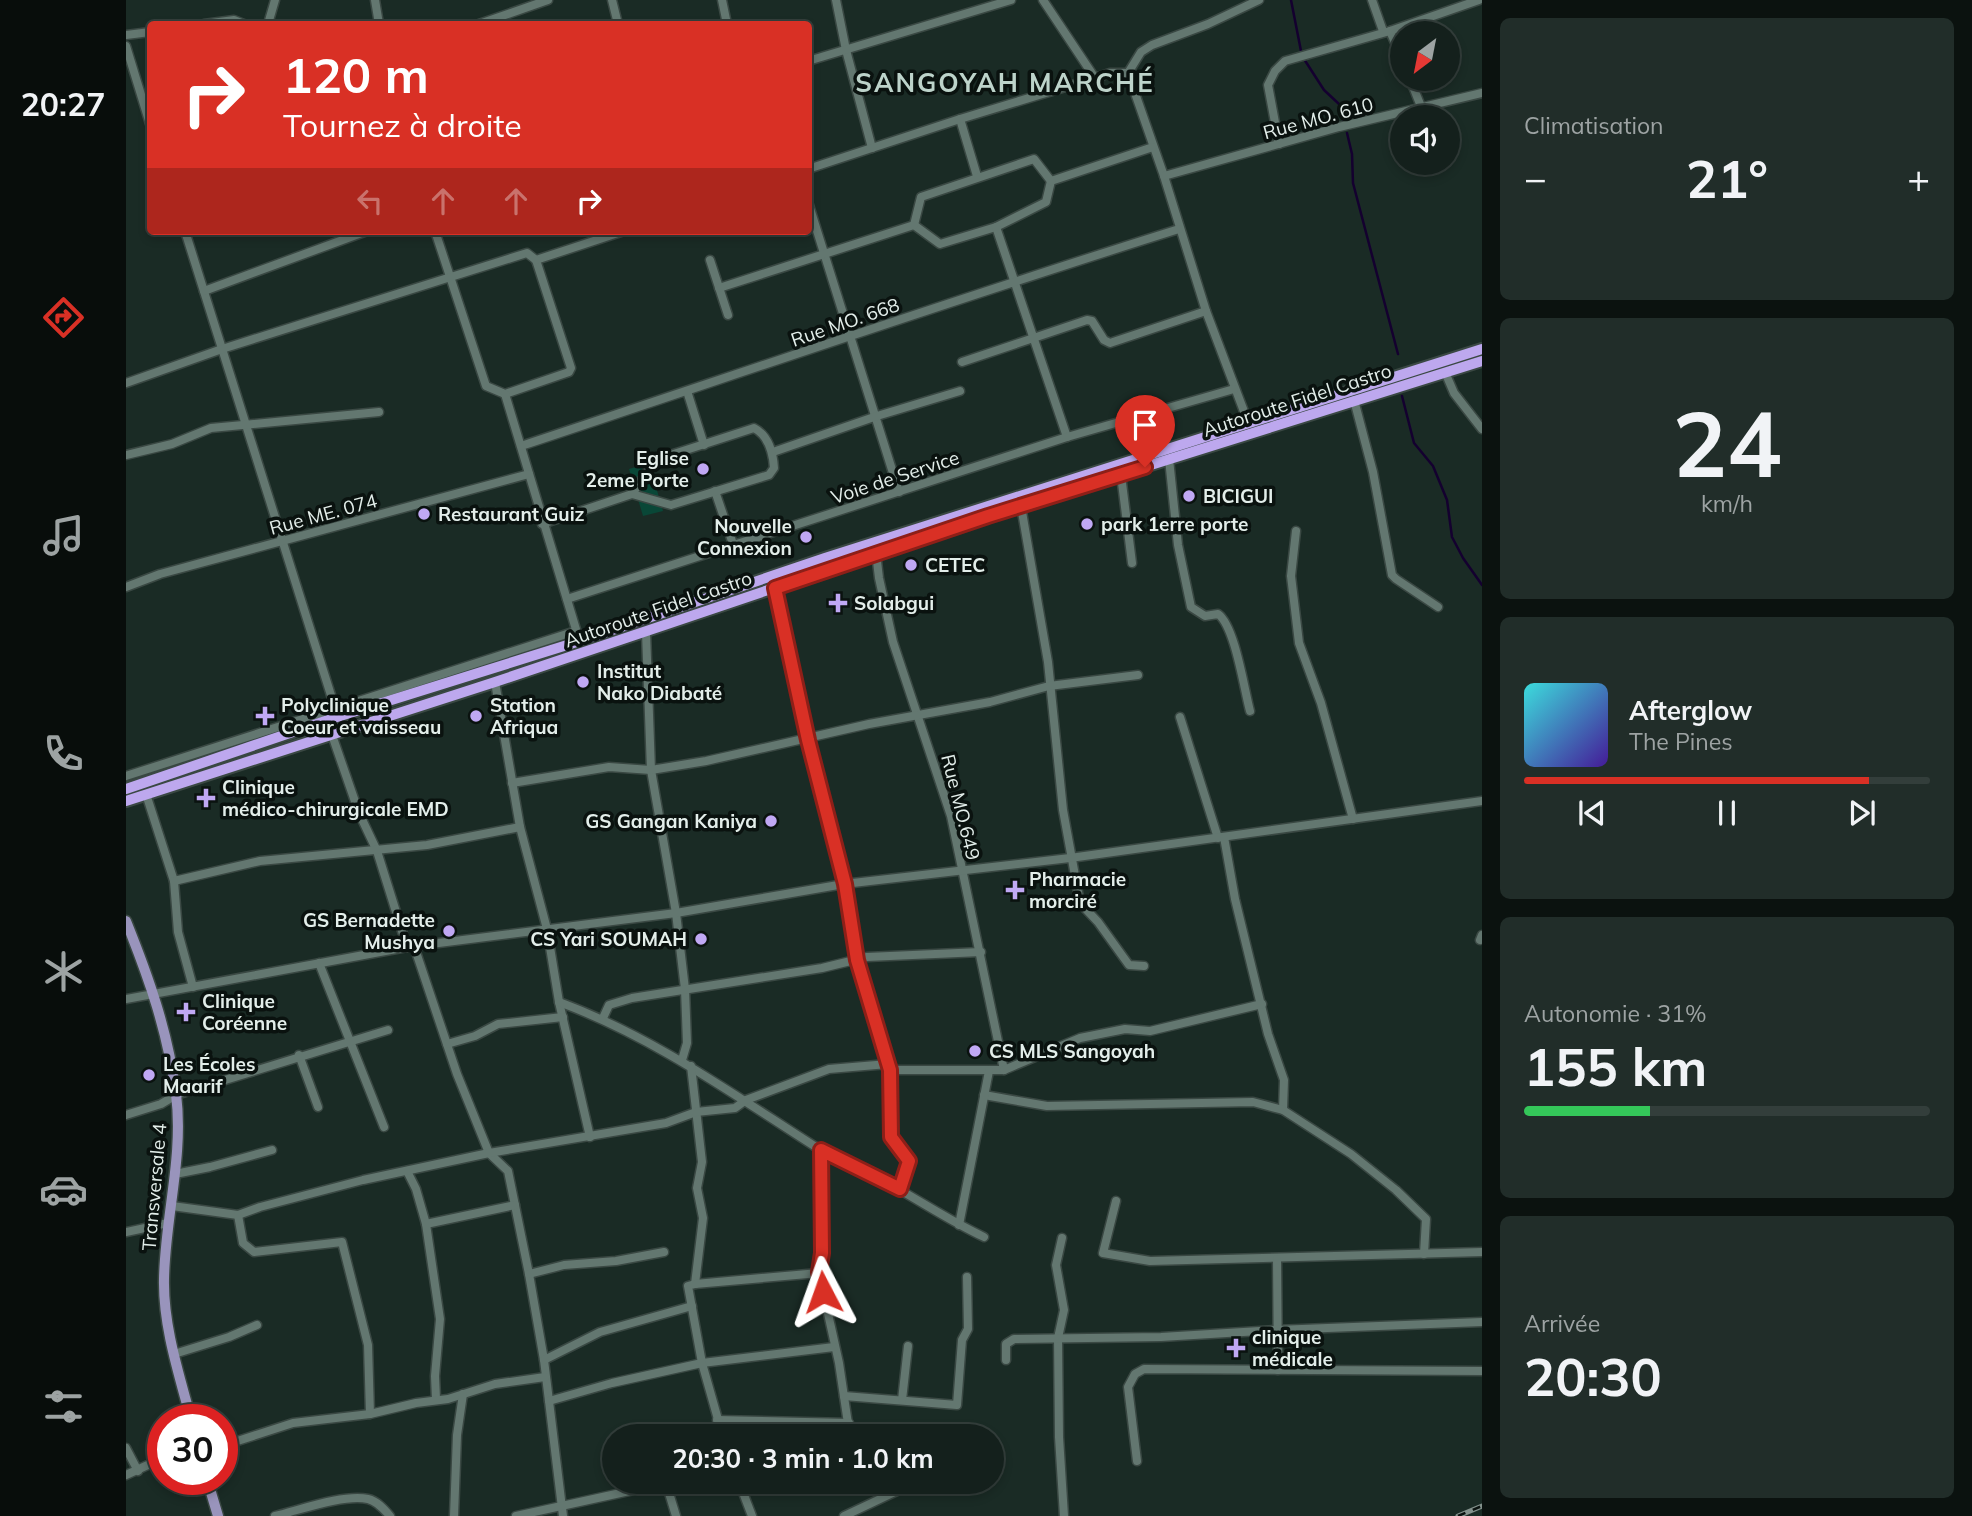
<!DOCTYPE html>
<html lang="fr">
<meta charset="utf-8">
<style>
body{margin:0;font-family:Mulish,sans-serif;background:#212d29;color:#f1f3f6;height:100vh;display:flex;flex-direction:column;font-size:26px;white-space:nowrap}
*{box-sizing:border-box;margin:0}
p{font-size:23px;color:#9da3a3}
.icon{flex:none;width:38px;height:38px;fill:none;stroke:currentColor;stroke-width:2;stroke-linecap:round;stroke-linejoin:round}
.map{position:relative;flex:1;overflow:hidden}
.panel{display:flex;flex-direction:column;gap:18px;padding:18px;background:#0b120f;width:490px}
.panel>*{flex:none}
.guide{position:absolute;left:21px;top:21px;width:665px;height:214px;border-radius:7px;box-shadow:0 4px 10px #0003,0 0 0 2px #333e3b;background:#d93025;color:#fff;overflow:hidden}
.needle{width:46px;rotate:212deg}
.fabs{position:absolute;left:1264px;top:21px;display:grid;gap:14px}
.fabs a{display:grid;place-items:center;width:70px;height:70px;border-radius:50%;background:#14201c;box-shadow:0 4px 10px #0003,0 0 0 2px #333e3b;font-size:35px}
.speed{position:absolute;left:21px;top:1404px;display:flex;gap:14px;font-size:35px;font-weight:700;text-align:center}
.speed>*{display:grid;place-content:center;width:91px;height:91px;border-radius:50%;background:#14201c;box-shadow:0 4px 10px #0003,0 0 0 2px #333e3b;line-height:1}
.speed .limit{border:10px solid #d22;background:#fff;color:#111}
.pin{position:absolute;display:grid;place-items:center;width:60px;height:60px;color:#fff;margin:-72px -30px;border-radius:50% 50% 50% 0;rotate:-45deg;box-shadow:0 0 7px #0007}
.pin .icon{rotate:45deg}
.me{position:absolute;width:77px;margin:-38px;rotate:356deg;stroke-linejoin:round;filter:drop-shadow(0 0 5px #0008)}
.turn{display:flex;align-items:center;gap:24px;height:147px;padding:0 21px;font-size:32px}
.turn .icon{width:91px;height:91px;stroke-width:2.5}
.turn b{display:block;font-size:49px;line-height:60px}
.lanes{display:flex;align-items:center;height:66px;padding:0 21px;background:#0003;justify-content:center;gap:35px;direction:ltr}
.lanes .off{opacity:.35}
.big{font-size:52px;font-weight:700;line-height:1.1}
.panel .card{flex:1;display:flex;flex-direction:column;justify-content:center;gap:10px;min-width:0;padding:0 24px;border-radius:10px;background:#212d29}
.panel .dial{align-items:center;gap:0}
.dial b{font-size:91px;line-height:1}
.song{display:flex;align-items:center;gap:21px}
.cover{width:84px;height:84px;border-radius:10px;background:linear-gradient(135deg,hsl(180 70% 55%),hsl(260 70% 35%))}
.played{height:7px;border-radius:4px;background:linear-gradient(90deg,#d93025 85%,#333e3b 85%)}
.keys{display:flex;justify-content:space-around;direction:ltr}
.heat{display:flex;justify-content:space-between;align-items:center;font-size:38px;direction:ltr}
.charge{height:10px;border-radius:5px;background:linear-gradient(90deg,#34c759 31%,#333e3b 0)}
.trip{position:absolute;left:476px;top:1424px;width:402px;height:70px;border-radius:35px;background:#14201c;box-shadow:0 4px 10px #0003,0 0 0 2px #333e3b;font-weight:700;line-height:70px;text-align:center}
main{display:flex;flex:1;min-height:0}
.dock{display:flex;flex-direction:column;width:126px;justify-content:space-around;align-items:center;background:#080d0b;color:#9da3a3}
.dock .icon{width:49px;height:49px}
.dock .selected{color:#d93025}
.dock b{font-size:32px;color:#f1f3f6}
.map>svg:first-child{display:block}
.green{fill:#094737}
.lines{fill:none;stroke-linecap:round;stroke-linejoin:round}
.stream{stroke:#14002f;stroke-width:2.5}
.minor-casing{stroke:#3a4843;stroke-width:11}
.major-casing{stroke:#3a4843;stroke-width:13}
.highway-casing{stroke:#3a4843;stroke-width:14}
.minor{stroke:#637770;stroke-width:8}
.major{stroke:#9994bc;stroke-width:10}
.highway{stroke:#bda8ee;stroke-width:10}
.rail-casing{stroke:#83918c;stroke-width:5}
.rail{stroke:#0a120f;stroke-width:2.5;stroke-dasharray:8;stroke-linecap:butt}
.route-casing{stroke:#8d1f18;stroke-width:18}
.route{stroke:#d93025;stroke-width:12}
.poi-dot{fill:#c0a8f4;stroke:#0a120f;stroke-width:2.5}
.labels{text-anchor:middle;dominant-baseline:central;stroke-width:7;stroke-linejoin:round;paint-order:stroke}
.street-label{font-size:19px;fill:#e3eeea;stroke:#0a120f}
.poi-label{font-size:19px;font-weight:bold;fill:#e3eeea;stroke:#0a120f;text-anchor:start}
.district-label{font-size:26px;font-weight:bold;letter-spacing:2px;fill:#bdd3ca;stroke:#0a120f}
</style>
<main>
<nav class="dock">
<b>20:27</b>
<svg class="icon selected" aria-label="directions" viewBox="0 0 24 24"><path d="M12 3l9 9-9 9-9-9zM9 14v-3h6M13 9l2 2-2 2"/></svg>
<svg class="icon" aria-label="music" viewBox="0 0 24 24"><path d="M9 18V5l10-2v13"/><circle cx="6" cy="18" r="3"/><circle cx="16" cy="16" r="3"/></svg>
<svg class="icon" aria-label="phone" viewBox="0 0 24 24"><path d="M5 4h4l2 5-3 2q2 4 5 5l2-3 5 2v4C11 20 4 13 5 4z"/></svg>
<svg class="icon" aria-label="climate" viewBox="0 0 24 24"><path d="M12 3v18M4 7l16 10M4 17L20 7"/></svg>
<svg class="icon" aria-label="car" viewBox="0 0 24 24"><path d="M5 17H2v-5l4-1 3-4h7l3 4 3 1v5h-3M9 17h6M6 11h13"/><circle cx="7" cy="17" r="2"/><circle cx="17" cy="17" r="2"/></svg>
<svg class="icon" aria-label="filters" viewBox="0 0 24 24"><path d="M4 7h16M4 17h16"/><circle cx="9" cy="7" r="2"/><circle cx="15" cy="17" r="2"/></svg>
</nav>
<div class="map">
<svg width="1356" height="1516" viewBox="0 0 1356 1516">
<rect width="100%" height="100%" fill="#1a2b25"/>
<polygon class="green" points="523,463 537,511 517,516 503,469"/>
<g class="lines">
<g class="stream">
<polyline points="1165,0 1175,51"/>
<polyline points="1178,59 1198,90 1213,104 1218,122"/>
<polyline points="1221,133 1226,154 1227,183 1272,354"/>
<polyline points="1276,396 1288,443 1307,466 1321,500 1326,537 1337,558 1356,585"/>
</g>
<defs>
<g id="minor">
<polyline points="249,0 253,24"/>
<polyline points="486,0 492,24"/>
<polyline points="596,0 601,24"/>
<polyline points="710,0 720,50 746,148"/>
<polyline points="917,0 969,78 984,73 1002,73 1038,176 1080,311 1122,422"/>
<polyline points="1246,0 1257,31"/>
<polyline points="78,24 108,20 118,24"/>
<polyline points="142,24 149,0"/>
<polyline points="353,24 422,0"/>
<polyline points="1264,31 1276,59"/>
<polyline points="0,35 24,32"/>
<polyline points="0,46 24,124"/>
<polyline points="682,61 885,0"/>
<polyline points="1002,73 1015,52 1026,45 1082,24 1133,0"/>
<polyline points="1284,79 1296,109"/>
<polyline points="834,119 851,176"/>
<polyline points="1153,144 1142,85 1149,71 1159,61 1264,31 1353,0"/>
<polyline points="682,169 834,119 969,78"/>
<polyline points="1038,176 1213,127 1356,93"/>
<polyline points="682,202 773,492"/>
<polyline points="788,225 814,244 870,227 920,202 925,181 1027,147"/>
<polyline points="870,227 941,437"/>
<polyline points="59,231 209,708"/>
<polyline points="309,231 360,386 379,394 443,372 445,368 410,260 498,231"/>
<polyline points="584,260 602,315"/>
<polyline points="593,288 788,225 795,197 908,159 925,181"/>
<polyline points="78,291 241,231"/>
<polyline points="836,362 961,320 966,321 978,340 984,343 1080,311"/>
<polyline points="1319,372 1328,393 1356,429"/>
<polyline points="0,383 96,349 401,253 410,260"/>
<polyline points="561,391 578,445"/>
<polyline points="379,394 452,636"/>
<polyline points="1228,400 1247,472 1266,575 1270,579 1312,607"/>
<path d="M395 446C615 373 833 298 1053 229"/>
<polyline points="647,452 751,416 834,391"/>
<polyline points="0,455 46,444 85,428 253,412"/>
<path d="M1043 459 1052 545 1065 607 1079 616 1092 614C1109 626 1118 689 1124 711"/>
<polyline points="995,475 1006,563"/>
<polyline points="589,491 608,547"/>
<polyline points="895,506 922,662 937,810 954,903 972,922 1003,965 1018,966"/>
<path d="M416 524 506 494 529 460 628 428C643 436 647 452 648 468L643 475 545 505 506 494"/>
<polyline points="1170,531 1165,576 1173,643 1195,703 1227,819"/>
<polyline points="750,553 753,578 767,642 825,816 878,1070 764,1070"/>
<polyline points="0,587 34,574 403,474"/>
<polyline points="649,588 682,740 718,884 731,960 764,1070 765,1137 783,1161 774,1189"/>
<polyline points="441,599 941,437 1108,389"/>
<polyline points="520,632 525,770 550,913 559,989 561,1043 556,1060"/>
<polyline points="369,682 394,827 421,929 433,1002 464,1137"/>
<polyline points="1054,717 1092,838"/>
<polyline points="206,735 233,813 251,851 281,947"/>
<polyline points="0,776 450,631"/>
<polyline points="386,783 483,767 525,770 580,761 743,724 864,702 923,686 1012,675"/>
<polyline points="20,794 48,881 134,861 301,845 394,827"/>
<polyline points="1098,837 1109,899 1142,1034 1158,1080 1157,1110"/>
<polyline points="48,881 52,932 67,987"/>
<polyline points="1354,940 1356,935"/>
<polyline points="288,946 331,1074 363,1153 382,1171 403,1274 418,1360 437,1516"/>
<polyline points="193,963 258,1127"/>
<polyline points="0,999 281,947 550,913 718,884 944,858 1356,801"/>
<path d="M433 1002C528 1037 608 1095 693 1149 719 1165 748 1174 774 1190 802 1206 828 1223 858 1237"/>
<polyline points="477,1018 483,1005 506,998 696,968 741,957 855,952"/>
<polyline points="321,1044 349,1036 372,1024 437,1017"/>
<polyline points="173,1055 192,1107"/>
<polyline points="565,1066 576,1162 571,1188 577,1218 569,1284"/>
<polyline points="878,1070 954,1038 999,1029 1024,1031 1136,1004"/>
<polyline points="858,1095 921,1106 1127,1102 1157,1110 1225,1154 1270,1190 1300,1219 1298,1254"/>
<polyline points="0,1115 35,1104 50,1095 262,1030"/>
<polyline points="695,1150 696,1253 693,1273 713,1363 724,1437"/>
<polyline points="281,1171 290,1189 300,1224"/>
<polyline points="49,1174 84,1167 146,1150"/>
<polyline points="990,1201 977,1253 1024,1261 1356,1252"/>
<polyline points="46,1206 112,1215 134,1207 237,1180 363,1153 540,1123 570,1112 609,1108 620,1100 703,1069 762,1064"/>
<polyline points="112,1215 117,1243 128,1252 216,1242 242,1345 244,1414"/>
<polyline points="833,1225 863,1071"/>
<polyline points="0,1232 42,1223"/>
<polyline points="936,1238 930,1265 938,1310 932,1338 933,1437 938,1516"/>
<polyline points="1151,1259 1152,1370"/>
<polyline points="403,1274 438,1265 490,1261 538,1252"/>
<polyline points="48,1354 103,1337 131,1325"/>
<polyline points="418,1360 474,1332 566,1306"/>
<polyline points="880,1360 880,1344 888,1339 1035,1337 1150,1330 1356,1322"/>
<polyline points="718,1396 831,1405 836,1340 842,1329 841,1277"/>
<polyline points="310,1399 309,1376 314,1319 300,1224 389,1205"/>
<polyline points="776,1400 782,1346"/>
<polyline points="423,1401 486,1383 576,1363 708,1347"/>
<polyline points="591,1420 723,1423"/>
<polyline points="597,1437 576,1363 562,1286 569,1284 693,1273"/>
<polyline points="96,1446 167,1423 244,1414 290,1403 322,1399 369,1384 419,1377"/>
<polyline points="0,1448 12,1471"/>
<polyline points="1011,1461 1002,1387 1009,1374 1018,1369 1356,1371"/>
<polyline points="0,1475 37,1458"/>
<polyline points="613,1482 626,1516"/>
<path d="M149 1516C174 1510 217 1494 242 1499 251 1501 258 1509 264 1516"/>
<polyline points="328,1516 331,1435 337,1394"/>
<polyline points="390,1516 540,1483 550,1516"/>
<polyline points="718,1516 790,1482"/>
</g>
<g id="major">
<path d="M0 921C23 978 42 1032 50 1094 58 1156 39 1217 38 1279 37 1326 53 1374 65 1419"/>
<polyline points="81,1479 92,1516"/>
</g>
<g id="highway">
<polyline points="0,789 211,717 454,641 699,558 1356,349"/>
<polyline points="0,801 369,682 862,516 1356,361"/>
</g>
</defs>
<use href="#minor" class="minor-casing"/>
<use href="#major" class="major-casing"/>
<use href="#highway" class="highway-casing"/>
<use href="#minor" class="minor"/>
<use href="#major" class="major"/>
<use href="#highway" class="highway"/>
<defs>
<polyline id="rail" points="1332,1516 1356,1506"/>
</defs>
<use href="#rail" class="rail-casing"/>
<use href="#rail" class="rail"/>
</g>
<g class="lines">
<defs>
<polyline id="route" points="697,1292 693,1272 696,1253 695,1150 774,1189 783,1161 765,1137 764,1070 731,960 719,884 682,740 649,588 862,516 1019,467"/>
</defs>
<use href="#route" class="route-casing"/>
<use href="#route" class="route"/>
</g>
<g class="poi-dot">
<circle cx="577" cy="469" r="7"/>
<circle cx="1063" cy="496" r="7"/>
<circle cx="298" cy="514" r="7"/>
<circle cx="961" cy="524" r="7"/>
<circle cx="680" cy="537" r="7"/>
<circle cx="785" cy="565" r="7"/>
<path d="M708.5 592.5h7v7h7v7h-7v7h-7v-7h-7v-7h7z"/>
<circle cx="457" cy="682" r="7"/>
<path d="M135.5 705.5h7v7h7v7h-7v7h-7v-7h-7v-7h7z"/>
<circle cx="350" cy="716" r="7"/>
<path d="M76.5 787.5h7v7h7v7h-7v7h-7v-7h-7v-7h7z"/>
<circle cx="645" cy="821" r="7"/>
<path d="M885.5 879.5h7v7h7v7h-7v7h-7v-7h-7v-7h7z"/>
<circle cx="323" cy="931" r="7"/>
<circle cx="575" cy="939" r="7"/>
<path d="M56.5 1001.5h7v7h7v7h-7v7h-7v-7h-7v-7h7z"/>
<circle cx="849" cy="1051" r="7"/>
<circle cx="23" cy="1075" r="7"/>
<path d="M1106.5 1337.5h7v7h7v7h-7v7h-7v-7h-7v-7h7z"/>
</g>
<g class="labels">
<g class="street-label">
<text transform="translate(1192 118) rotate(-15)">Rue MO. 610</text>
<text transform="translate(719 322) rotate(-19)">Rue MO. 668</text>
<text transform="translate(1171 400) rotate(-18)">Autoroute Fidel Castro</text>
<text transform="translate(769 477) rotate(-18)">Voie de Service</text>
<text transform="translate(197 514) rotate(-15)">Rue ME. 074</text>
<text transform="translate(532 609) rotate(-19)">Autoroute Fidel Castro</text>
<text transform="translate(835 807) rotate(76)">Rue MO.649</text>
<text transform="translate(28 1187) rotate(-85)">Transversale 4</text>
</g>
<g class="poi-label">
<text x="563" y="458" text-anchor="end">Eglise<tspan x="563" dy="22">2eme Porte</tspan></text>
<text x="1077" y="496">BICIGUI</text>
<text x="312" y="514">Restaurant Guiz</text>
<text x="975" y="524">park 1erre porte</text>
<text x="666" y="526" text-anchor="end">Nouvelle<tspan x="666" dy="22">Connexion</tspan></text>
<text x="799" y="565">CETEC</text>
<text x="728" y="603">Solabgui</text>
<text x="471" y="671">Institut<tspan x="471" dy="22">Nako Diabaté</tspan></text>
<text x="155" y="705">Polyclinique<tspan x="155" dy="22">Coeur et vaisseau</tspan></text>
<text x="364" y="705">Station<tspan x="364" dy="22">Afriqua</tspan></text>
<text x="96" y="787">Clinique<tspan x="96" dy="22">médico-chirurgicale EMD</tspan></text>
<text x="631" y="821" text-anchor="end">GS Gangan Kaniya</text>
<text x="903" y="879">Pharmacie<tspan x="903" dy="22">morciré</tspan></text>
<text x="309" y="920" text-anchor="end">GS Bernadette<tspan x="309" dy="22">Mushya</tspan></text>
<text x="561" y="939" text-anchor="end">CS Yari SOUMAH</text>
<text x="76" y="1001">Clinique<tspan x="76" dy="22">Coréenne</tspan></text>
<text x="863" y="1051">CS MLS Sangoyah</text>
<text x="37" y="1064">Les Écoles<tspan x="37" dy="22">Maarif</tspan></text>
<text x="1126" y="1337">clinique<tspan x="1126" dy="22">médicale</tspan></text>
</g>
<g class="district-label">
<text x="879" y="82">SANGOYAH MARCHÉ</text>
</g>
</g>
</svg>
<div class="fabs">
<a><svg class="needle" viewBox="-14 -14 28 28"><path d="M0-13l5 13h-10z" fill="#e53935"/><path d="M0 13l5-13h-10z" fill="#9da3a3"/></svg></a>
<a><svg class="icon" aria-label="sound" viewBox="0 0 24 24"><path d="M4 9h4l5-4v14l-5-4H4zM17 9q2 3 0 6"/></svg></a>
</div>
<div class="speed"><div class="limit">30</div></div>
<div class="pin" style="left:1019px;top:467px;background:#d93025"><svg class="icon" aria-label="arrive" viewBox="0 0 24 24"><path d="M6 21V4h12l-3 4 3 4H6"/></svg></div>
<svg class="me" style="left:697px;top:1292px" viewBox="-20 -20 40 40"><path d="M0-17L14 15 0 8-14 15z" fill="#d93025" stroke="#fff" stroke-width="4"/></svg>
<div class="trip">20:30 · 3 min · 1.0 km</div>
<div class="guide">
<div class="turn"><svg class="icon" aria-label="right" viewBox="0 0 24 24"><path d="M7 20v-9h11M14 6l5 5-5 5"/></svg><div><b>120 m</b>Tournez à droite</div></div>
<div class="lanes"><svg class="icon off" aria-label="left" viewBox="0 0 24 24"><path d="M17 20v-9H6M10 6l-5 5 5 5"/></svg><svg class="icon off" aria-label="ahead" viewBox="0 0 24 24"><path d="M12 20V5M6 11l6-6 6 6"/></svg><svg class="icon off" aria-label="ahead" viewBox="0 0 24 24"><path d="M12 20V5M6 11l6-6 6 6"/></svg><svg class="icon" aria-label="right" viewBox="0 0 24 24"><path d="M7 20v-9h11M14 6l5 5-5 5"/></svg></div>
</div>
</div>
<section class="panel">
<div class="card"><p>Climatisation</p>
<div class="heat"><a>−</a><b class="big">21°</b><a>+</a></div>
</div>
<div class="card dial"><b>24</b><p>km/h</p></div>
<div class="card">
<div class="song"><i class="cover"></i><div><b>Afterglow</b><p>The Pines</p></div></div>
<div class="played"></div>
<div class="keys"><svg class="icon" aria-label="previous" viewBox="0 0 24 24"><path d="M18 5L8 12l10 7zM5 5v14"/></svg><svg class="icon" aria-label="pause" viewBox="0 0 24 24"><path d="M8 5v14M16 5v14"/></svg><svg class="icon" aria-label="next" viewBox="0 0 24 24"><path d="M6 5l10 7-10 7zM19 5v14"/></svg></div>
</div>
<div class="card"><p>Autonomie · 31%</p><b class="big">155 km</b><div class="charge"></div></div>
<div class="card"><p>Arrivée</p><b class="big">20:30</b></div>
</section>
</main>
